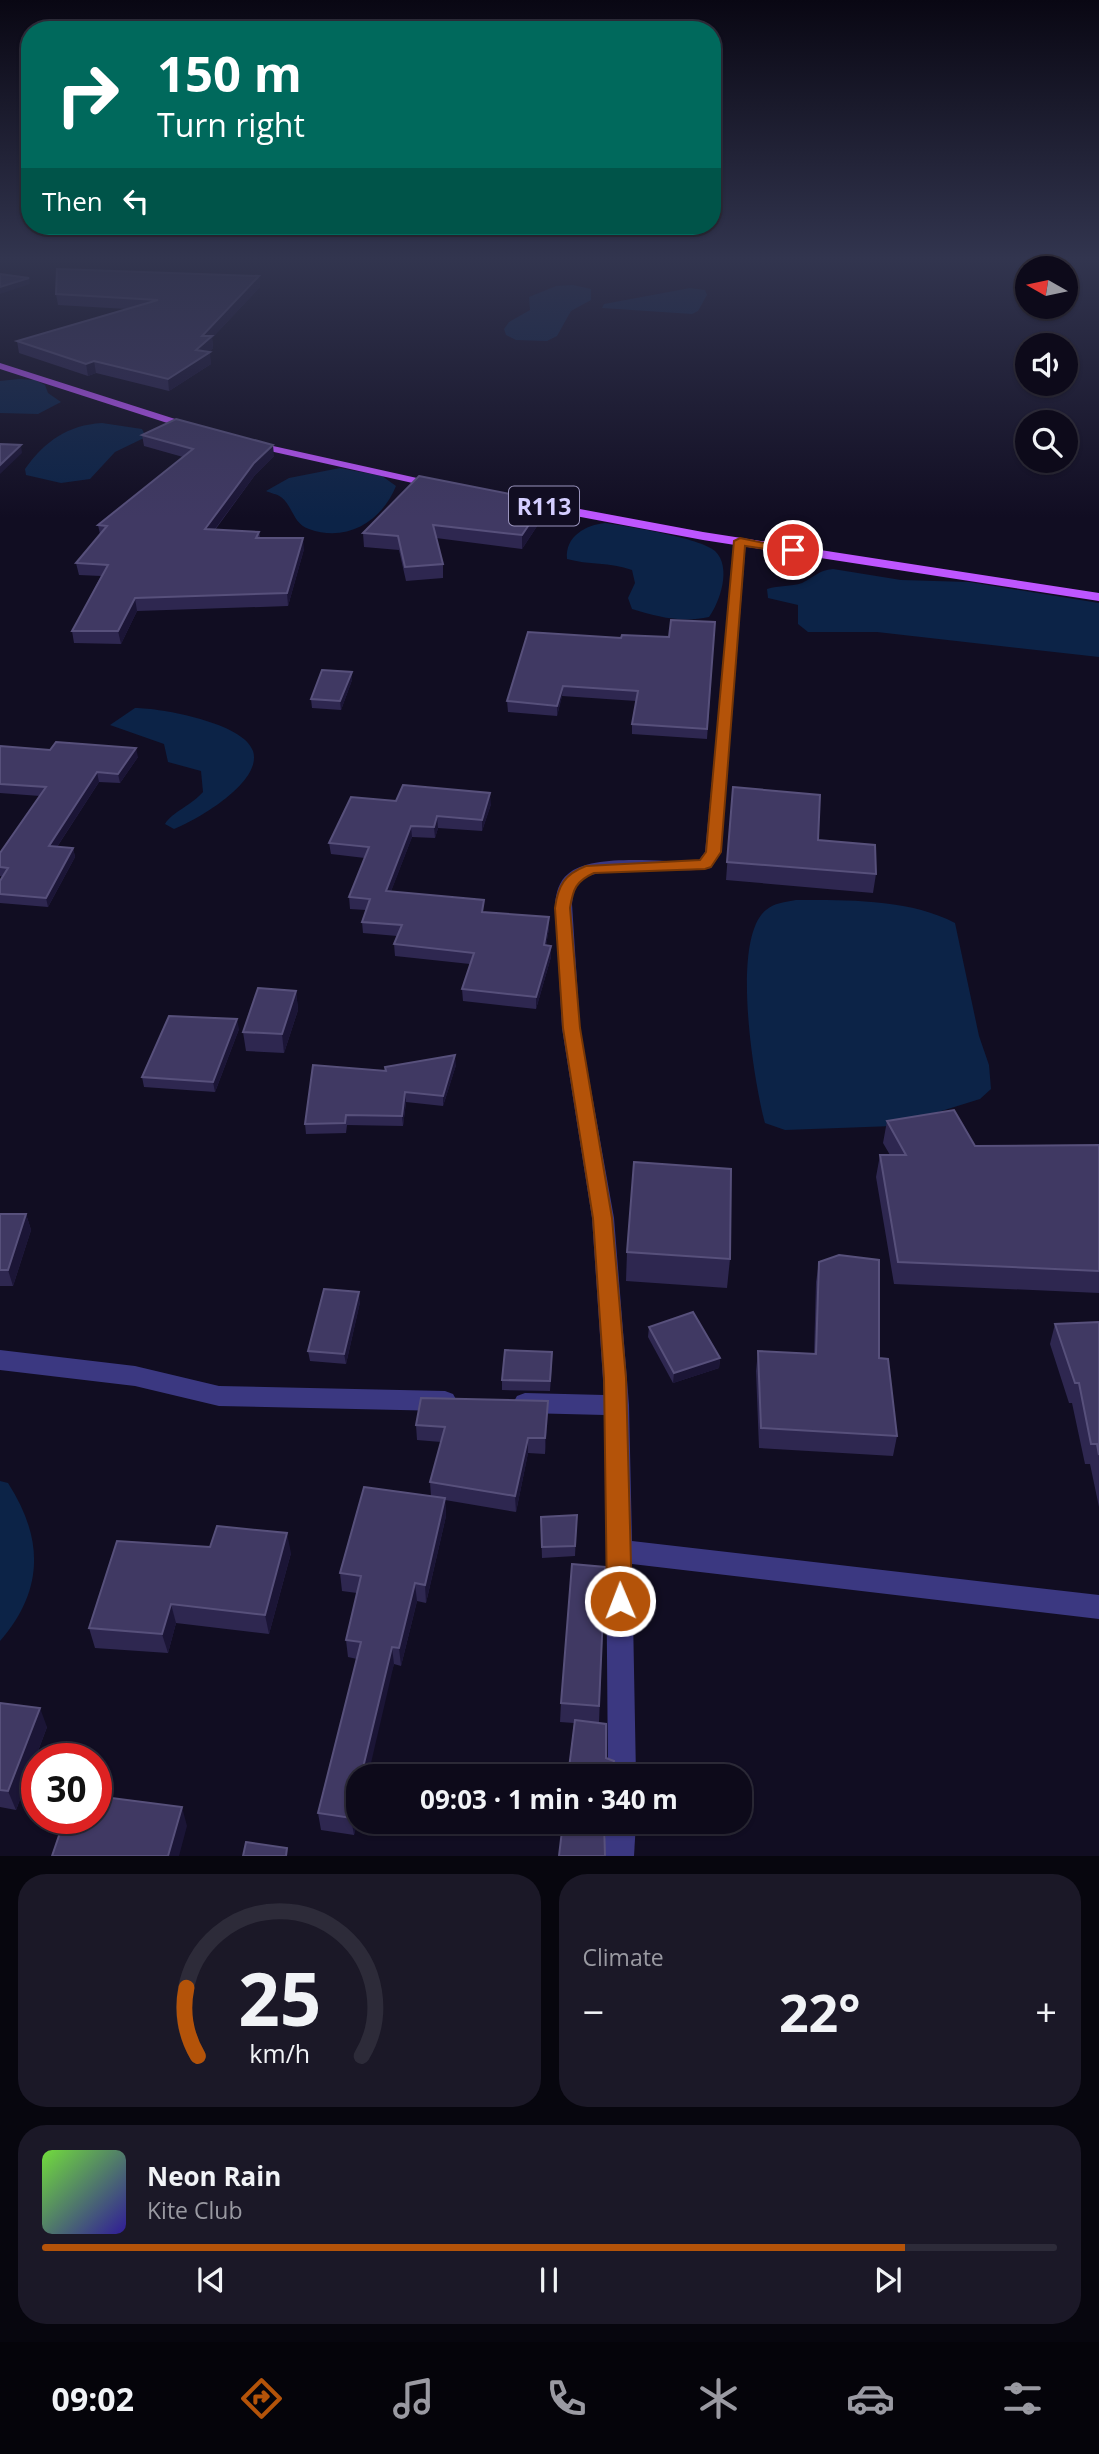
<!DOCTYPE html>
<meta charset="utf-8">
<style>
body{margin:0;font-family:"Open Sans",sans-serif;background:#1b1827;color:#f1f3f6;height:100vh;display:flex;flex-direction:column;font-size:26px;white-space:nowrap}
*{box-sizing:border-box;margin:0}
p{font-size:23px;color:#9a9aa2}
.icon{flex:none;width:38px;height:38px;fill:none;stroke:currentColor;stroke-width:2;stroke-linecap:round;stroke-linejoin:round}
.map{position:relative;height:1856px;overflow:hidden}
.details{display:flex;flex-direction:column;gap:18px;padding:18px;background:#07060e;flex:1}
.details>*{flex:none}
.top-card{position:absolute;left:21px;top:21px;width:700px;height:214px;border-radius:28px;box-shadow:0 2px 5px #0004,0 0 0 2px #2d2b39;background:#00695c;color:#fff;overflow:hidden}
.needle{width:46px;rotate:279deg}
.fabs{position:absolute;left:1015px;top:256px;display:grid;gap:14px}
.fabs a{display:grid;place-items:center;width:63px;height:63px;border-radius:50%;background:#0d0a1a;box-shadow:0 2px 5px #0004,0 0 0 2px #2d2b39;font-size:35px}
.speed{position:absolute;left:21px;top:1743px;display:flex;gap:14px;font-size:35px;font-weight:700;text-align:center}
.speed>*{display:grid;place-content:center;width:91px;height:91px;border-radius:50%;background:#0d0a1a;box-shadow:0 2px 5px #0004,0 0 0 2px #2d2b39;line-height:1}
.speed .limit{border:10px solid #d22;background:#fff;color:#111}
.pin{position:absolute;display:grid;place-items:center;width:60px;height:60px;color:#fff;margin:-30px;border:4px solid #fff;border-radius:50%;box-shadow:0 2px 7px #0007}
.me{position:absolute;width:77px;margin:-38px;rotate:359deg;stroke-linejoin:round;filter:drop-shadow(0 0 5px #0008)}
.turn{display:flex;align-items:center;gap:24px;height:147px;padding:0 21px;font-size:32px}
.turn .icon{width:91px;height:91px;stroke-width:2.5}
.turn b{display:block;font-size:49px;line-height:60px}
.then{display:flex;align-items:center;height:66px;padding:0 21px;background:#0003;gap:14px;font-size:26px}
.big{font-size:52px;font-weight:700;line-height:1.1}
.details .tile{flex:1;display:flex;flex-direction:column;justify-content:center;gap:10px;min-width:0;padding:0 24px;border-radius:28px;background:#1b1827}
.details .dial{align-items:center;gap:0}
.dial svg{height:182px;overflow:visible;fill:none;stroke:#2d2b39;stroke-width:7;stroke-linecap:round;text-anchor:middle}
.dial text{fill:#f1f3f6;stroke:none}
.song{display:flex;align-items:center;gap:21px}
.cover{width:84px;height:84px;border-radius:10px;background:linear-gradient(135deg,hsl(100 70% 55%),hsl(250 70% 35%))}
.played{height:7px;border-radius:4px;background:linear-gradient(90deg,#b45309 85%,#2d2b39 85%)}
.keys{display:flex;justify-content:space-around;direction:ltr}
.heat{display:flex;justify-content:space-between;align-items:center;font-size:38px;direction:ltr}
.details .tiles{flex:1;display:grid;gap:18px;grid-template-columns:1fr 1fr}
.tile:last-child{grid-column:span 2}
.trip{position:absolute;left:346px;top:1764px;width:406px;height:70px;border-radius:28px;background:#0d0a1a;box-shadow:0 2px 5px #0004,0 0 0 2px #2d2b39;font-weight:700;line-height:70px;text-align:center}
.menu{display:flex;height:112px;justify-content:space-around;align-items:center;background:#05040a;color:#9a9aa2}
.menu .icon{width:49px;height:49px}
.menu .selected{color:#b45309}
.menu b{font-size:32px;color:#f1f3f6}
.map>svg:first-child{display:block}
.water{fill:#0c2347}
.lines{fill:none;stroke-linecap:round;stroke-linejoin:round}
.minor{fill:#3b3881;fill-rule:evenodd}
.major{fill:#be56ff;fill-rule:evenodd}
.wall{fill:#2e2750}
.shaded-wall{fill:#1b1536}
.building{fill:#403963;stroke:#57507b;stroke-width:2}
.route{fill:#b45309;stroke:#753606;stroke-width:2}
.labels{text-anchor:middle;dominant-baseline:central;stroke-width:7;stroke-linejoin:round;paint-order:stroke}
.shield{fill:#110d22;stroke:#9a94bd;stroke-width:2}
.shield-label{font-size:23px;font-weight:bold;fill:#d4ceff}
</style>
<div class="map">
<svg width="1099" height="1856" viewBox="0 0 1099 1856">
<rect width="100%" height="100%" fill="#110d22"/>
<g class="water">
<polygon points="573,285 591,289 591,300 571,311 557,336 547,341 516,340 506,335 504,329 509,322 530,310 529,297 556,286"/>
<polygon points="690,288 705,290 707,295 698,311 692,314 602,308 604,304"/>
<polygon points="19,379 35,380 45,385 48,393 61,402 38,414 0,413 0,381"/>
<path d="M102 423 142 429 146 437 115 452 90 479 61 483 26 475 25 469C45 441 68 425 102 423Z"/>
<path d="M340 468 382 476 396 486C382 521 347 543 309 529 293 524 293 506 281 497 277 494 270 493 266 491L289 478Z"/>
<path d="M605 523C626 526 701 538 715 551 732 567 720 602 709 617 683 623 657 617 632 609L628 598 635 583 632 570C610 562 588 565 567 559 565 536 586 525 605 523Z"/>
<path d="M833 569 901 580 969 582 1099 603V657L877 632H808L798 624V605L768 598 767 589C779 585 791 587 802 583 814 577 819 570 833 569Z"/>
<path d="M135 708C161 708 244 723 253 751 263 782 197 820 174 829L165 824C172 812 192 805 203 792L201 771 168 762 164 744 110 725Z"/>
<path d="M796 900C847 900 910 899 955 923L979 1036 989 1065 991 1089 980 1099 893 1126 785 1130 765 1123C754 1082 730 939 766 910 774 903 785 902 796 900Z"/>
<path d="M0 1481 8 1483C44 1539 44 1590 0 1641Z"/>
</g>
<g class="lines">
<g class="minor">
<path d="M736 538 746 541 721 852 711 868C682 875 594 862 578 883 573 889 573 897 572 904L580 1028 614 1218 629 1405 632 1541 1099 1595V1619L632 1564 636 1776H608L605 1415 525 1413 517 1410 513 1403 517 1396 525 1393 604 1395 592 1218 562 1028 555 904C556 893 559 881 568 874 592 853 662 862 693 862L699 860 705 852Z"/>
<polygon points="0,1350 135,1366 219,1386 445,1391 453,1394 457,1401 453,1408 445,1411 219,1406 135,1386 0,1370"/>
<polygon points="606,1822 636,1822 634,1856 604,1856"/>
</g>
<g class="major">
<polygon points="0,363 197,426 198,428 189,430 0,369"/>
<polygon points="251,441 435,482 441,485 435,488 247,446 245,444"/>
<polygon points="521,498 703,532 1099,593 1099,601 703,540 517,505 515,502"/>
</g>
</g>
<g class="wall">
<polygon points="259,276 260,287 212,338 213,348 209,352 211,364 169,391 96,373 88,376 19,353 17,341 127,309 58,305 56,294"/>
<polygon points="142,435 274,456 255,475 215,530 259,532 260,538 304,549 288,606 137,611 121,644 74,643 72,631 101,576 79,575 76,563 100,534 98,525 183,457 144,446"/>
<polygon points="419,476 545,514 522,549 436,538 443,564 443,578 406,581 399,550 364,547 363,533"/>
<polygon points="715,622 707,739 632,734 632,724 636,701 562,696 557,716 508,712 507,701 621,638 669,637"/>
<polygon points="352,680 341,710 312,708 311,699"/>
<polygon points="0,746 138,757 120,783 99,782 57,847 73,848 75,857 48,907 0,903 0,881 3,877 0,876 0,853 40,796 0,793"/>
<polygon points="733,787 818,840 876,874 873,893 726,880"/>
<polygon points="396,801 491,804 482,831 438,828 435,838 412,837 391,891 549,928 546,945 551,957 536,1009 463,1001 462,989 470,964 395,956 394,944 397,936 363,933 362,922 366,910 350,909 349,897 365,858 331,854 329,843"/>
<polygon points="296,991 298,1010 284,1053 246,1051 243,1032"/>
<polygon points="239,1029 215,1092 144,1087 142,1077"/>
<polygon points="456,1065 443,1106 406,1102 403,1126 347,1125 346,1133 306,1134 305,1124 385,1071 385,1067"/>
<polygon points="887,1121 975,1146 1099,1145 1099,1293 894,1284 876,1177 880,1155 890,1155 883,1143"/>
<polygon points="0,1214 26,1214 31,1230 13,1286 0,1286"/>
<polygon points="627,1252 730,1259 727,1288 626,1281"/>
<polygon points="819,1262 879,1358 897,1436 893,1456 759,1448 756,1371 758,1351 814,1354 816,1282"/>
<polygon points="360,1302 346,1364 310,1361 308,1351"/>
<polygon points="1099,1322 1099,1507 1090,1464 1085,1464 1072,1403 1069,1403 1050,1344 1055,1324"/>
<polygon points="649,1327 720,1358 719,1368 673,1383 648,1337"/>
<polygon points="552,1362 550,1391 502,1390 502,1380"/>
<polygon points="548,1401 545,1454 528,1453 516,1512 445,1500 446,1516 426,1603 417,1601 401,1666 394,1664 359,1776 359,1815 354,1835 321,1830 318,1813 357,1659 348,1657 346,1640 357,1593 342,1591 340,1573 431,1496 430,1482 441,1442 417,1440 416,1425"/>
<polygon points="577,1515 575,1556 542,1558 541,1527"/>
<polygon points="291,1553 269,1634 176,1623 168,1653 95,1648 89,1628"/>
<polygon points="605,1567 599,1723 606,1758 614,1761 613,1776 568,1776 574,1723 560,1722 561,1703"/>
<polygon points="0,1703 47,1727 16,1810 0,1807"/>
</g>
<g class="shaded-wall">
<polygon points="259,276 260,287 212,338 213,348 207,354 210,352 211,364 169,391 168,379 196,350 202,336"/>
<polygon points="29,278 30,284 0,294 0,287"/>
<polygon points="94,361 96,373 88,376 86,364"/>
<polygon points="21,445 22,453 0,474 0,465"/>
<polygon points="273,445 274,456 255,475 206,541 205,529 254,463"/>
<polygon points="545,501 545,514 522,549 522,535"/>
<polygon points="303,538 304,549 288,606 287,593"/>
<polygon points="135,598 137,611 121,644 118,631"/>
<polygon points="352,672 352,680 341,710 340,701"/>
<polygon points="563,686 562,696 557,716 557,706"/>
<polygon points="136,748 138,757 120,783 118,774"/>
<polygon points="97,772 99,782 51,856 49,846"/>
<polygon points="490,793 491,804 482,831 482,820"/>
<polygon points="437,816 438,828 435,838 434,827"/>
<polygon points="411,826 412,837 387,902 386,891"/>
<polygon points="73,848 75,857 48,907 46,898"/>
<polygon points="549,917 549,928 544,957 544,945"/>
<polygon points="551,946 551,957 536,1009 536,997"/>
<polygon points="296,991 298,1010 284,1053 282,1034"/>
<polygon points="237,1019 239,1029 215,1092 213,1082"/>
<polygon points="455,1055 456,1065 443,1106 443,1096"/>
<polygon points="405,1092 406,1102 403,1126 402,1116"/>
<polygon points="26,1214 31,1230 13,1286 8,1270"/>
<polygon points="359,1292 360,1302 346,1364 344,1354"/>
<polygon points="720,1358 719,1368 673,1383 674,1373"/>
<polygon points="548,1401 548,1416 545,1454 545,1438"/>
<polygon points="528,1438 528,1453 516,1512 515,1496"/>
<polygon points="445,1498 446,1516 426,1603 425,1585"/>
<polygon points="287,1533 291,1553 269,1634 265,1615"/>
<polygon points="415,1583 417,1601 401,1666 399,1648"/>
<polygon points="171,1604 176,1623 168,1653 162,1634"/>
<polygon points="392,1647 394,1664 368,1776 361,1776"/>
<polygon points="40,1708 47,1727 16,1810 8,1791"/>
<polygon points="359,1787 359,1815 354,1835 351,1818"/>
<polygon points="182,1807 187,1826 179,1856 168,1856"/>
</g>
<g class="building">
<polygon points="57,269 259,276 202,336 212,336 196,350 210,352 168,379 94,361 86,364 17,341 158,300 56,294"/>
<polygon points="0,274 29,278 0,287"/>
<polygon points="176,419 273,445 254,463 205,529 259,532 256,538 303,538 287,593 135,598 118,631 72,631 108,565 76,563 107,526 98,525 193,449 142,435"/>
<polygon points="0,444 21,445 0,465"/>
<polygon points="419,476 545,501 522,535 433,525 443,564 405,567 398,536 363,533"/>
<polygon points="671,620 715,622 707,729 632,724 638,691 563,686 557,706 507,701 528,632 621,638 622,635 669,637"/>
<polygon points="322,670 352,672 340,701 311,699"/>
<polygon points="56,742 136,748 118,774 97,772 49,846 73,848 46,898 0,894 0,881 8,868 0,867 0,853 46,787 0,784 0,746 50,750"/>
<polygon points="403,785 490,793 482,820 437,816 434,827 411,826 386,891 484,900 482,912 549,917 544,945 551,946 536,997 462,989 474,953 394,944 402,925 362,922 370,899 349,897 369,847 329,843 351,797 396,801"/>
<polygon points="733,787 820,795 818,840 875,845 876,874 727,862"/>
<polygon points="258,988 296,991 282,1034 243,1032"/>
<polygon points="169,1016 237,1019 213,1082 142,1077"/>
<polygon points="455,1055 443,1096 405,1092 402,1116 346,1115 345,1123 305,1124 313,1065 386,1071 385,1067"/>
<polygon points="954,1110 975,1146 1099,1145 1099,1271 898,1262 880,1155 906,1155 887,1121"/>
<polygon points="634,1162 731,1169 730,1259 627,1252"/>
<polygon points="0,1214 26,1214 8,1270 0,1270"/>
<polygon points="839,1255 879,1260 879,1358 888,1359 897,1436 761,1428 758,1351 816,1354 819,1262"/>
<polygon points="324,1289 359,1292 344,1354 308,1351"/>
<polygon points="693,1312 720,1358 674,1373 649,1327"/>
<polygon points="1099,1322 1099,1455 1097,1444 1091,1444 1079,1383 1075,1383 1055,1324"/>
<polygon points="505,1350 552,1352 550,1381 502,1380"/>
<polygon points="421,1398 548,1401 545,1438 528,1438 515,1496 430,1482 445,1427 416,1425"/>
<polygon points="364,1487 445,1498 425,1585 415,1583 399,1648 392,1647 361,1776 359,1776 359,1787 351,1818 318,1813 361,1642 346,1640 361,1576 340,1573"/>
<polygon points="577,1515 575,1546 542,1547 541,1517"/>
<polygon points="217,1526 287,1533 265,1615 171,1604 162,1634 89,1628 117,1541 210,1547"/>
<polygon points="572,1564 605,1567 599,1706 561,1703"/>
<polygon points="0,1703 40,1708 8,1791 0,1790"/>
<polygon points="575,1720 606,1724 606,1758 614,1761 613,1776 568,1776"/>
<polygon points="96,1796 182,1807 168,1856 52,1856 65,1818 96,1818"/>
<polygon points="563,1822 604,1822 605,1856 559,1856"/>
<polygon points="246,1842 287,1848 286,1856 243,1856"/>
</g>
<linearGradient id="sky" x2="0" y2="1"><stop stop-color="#090713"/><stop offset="0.5" stop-color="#32354f"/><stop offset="1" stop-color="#32354f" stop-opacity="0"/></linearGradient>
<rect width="1099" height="518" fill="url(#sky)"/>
<path class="route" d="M740 538 798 550 793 553 745 546 721 852 711 867 705 869 594 873C576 881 573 889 570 908L580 1028 612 1218 626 1378 632 1601 628 1609 620 1612 611 1609 607 1601 604 1378 593 1218 563 1028 555 908C558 885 565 874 586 866L700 860 706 852 734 541Z"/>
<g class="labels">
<rect class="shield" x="509" y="486.5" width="70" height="39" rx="5"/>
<g class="shield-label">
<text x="544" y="506">R113</text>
</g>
</g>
</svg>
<div class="fabs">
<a><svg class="needle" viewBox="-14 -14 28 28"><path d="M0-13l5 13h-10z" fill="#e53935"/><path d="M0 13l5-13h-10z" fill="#9a9aa2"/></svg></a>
<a><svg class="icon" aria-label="sound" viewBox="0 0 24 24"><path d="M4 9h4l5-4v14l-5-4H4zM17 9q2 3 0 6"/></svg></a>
<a><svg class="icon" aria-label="search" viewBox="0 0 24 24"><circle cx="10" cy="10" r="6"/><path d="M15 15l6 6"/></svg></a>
</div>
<div class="speed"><div class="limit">30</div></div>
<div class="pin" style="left:793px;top:550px;background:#d93025"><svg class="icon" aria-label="arrive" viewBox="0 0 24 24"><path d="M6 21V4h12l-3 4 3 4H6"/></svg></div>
<svg class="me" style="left:620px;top:1601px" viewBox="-20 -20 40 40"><circle r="17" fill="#b45309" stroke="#fff" stroke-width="3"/><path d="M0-11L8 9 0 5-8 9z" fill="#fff"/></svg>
<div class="trip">09:03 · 1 min · 340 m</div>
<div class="top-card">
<div class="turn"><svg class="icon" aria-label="right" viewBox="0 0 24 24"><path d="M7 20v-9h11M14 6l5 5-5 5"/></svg><div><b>150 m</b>Turn right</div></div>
<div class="then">Then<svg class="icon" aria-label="left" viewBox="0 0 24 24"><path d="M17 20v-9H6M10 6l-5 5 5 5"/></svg></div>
</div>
</div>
<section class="details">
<div class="tiles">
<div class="tile dial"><svg viewBox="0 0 100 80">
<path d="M14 69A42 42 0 1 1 86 69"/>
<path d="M14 69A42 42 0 0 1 9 39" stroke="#b45309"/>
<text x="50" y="56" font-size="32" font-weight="700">25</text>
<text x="50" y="72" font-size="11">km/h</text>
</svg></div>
<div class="tile"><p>Climate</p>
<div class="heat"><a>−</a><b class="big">22°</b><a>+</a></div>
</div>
<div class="tile">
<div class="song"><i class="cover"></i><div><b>Neon Rain</b><p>Kite Club</p></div></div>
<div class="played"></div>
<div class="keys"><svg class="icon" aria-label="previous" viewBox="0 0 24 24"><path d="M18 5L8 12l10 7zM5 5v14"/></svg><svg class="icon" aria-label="pause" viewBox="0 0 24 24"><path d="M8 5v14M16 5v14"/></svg><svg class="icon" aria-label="next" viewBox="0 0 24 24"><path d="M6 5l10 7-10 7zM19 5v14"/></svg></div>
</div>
</div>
</section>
<nav class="menu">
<b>09:02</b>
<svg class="icon selected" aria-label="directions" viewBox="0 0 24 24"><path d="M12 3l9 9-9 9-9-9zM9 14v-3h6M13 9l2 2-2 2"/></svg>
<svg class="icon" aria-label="music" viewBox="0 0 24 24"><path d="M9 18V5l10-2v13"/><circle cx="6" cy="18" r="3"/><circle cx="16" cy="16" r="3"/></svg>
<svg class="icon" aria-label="phone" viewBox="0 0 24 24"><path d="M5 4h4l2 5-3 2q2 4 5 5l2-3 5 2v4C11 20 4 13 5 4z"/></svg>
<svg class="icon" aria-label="climate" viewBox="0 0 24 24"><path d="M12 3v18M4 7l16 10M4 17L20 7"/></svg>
<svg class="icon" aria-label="car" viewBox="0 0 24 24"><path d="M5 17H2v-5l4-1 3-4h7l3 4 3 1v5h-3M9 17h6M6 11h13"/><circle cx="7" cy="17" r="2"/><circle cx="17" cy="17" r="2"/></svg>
<svg class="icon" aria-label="filters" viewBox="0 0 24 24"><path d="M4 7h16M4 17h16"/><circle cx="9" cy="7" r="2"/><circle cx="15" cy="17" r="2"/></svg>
</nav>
